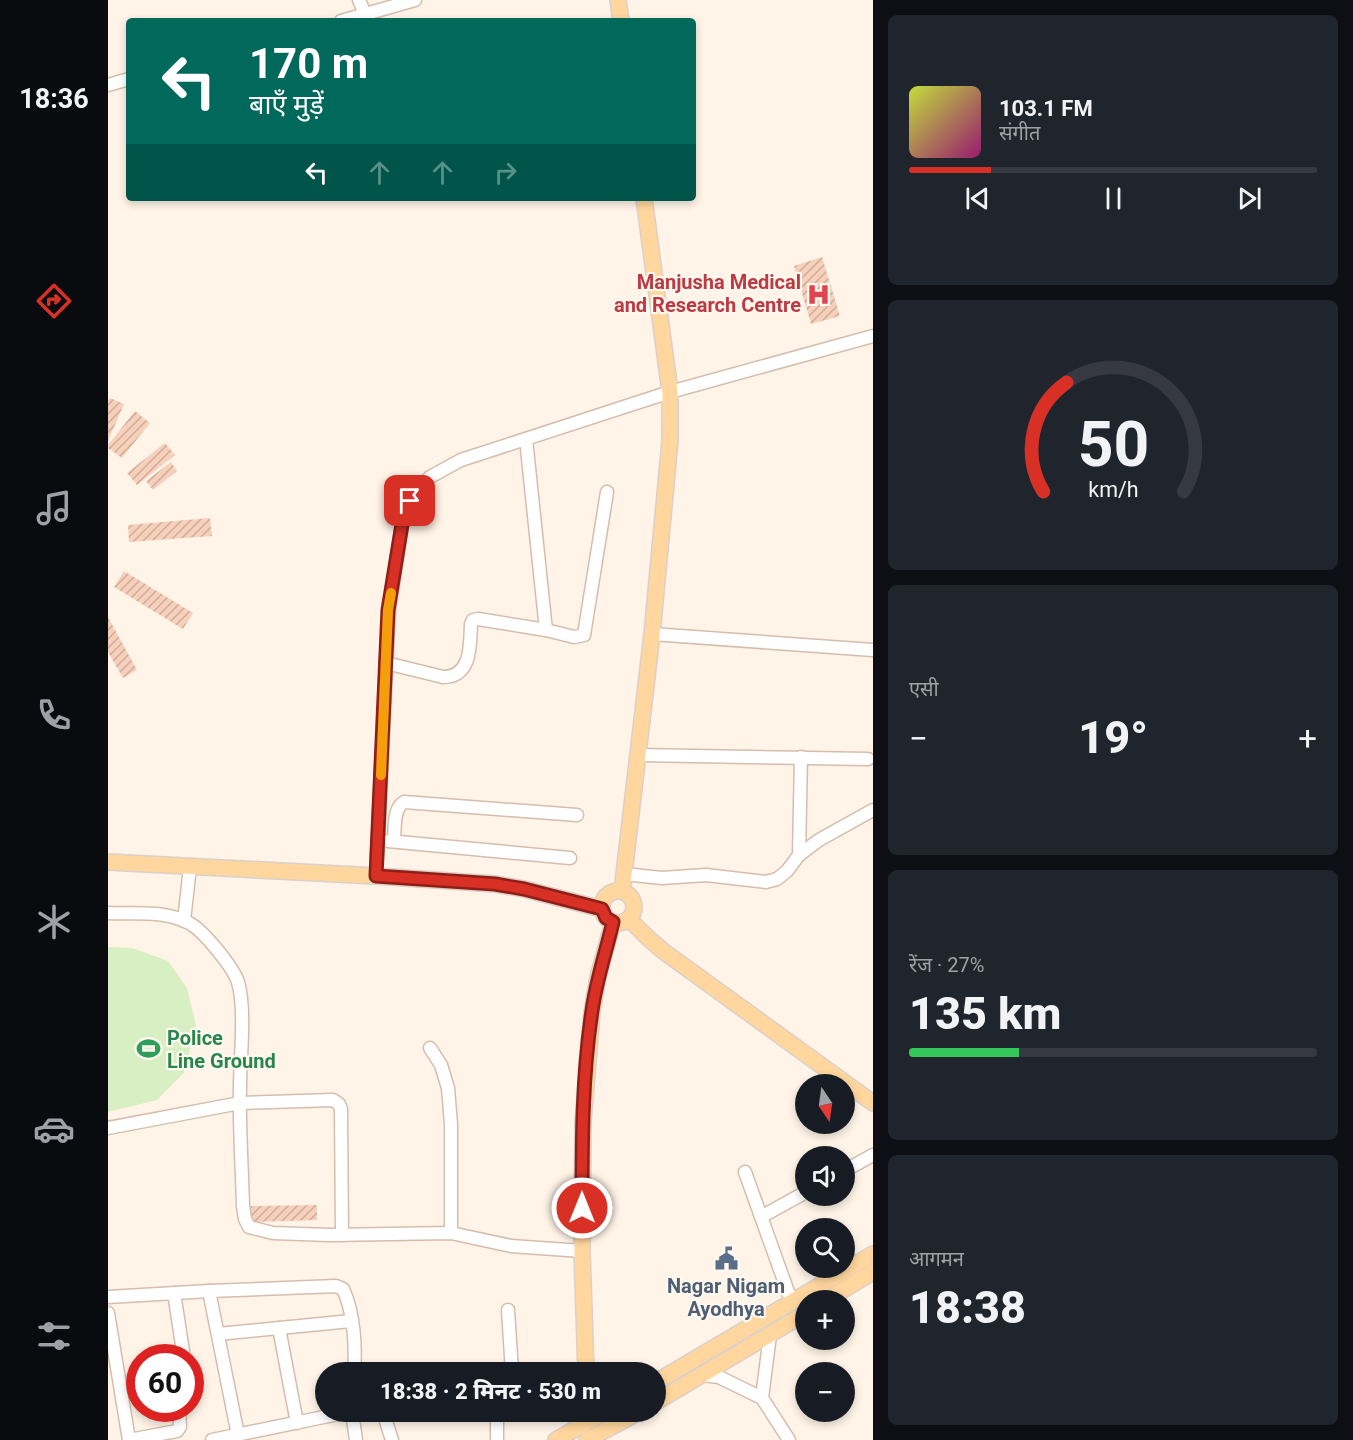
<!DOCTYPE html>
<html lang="hi">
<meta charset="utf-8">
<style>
body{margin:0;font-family:Roboto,"Noto Sans Devanagari",sans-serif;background:#20242c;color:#f1f3f6;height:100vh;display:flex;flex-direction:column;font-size:22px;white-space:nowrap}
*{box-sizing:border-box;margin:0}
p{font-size:20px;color:#9ea1a6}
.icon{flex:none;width:33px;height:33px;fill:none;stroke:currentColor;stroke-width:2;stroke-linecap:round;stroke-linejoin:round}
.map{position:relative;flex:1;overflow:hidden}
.sheet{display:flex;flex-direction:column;gap:15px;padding:15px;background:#0d0f14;width:480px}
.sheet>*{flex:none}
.banner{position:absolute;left:18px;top:18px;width:570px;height:183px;border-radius:6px;box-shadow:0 3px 9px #0003;background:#00695c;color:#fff;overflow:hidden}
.needle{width:39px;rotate:167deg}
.fabs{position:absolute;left:687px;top:1074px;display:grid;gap:12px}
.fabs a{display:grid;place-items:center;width:60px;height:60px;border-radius:50%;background:#171b24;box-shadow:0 3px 9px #0003;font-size:30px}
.speed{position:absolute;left:18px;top:1344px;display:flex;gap:12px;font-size:30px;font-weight:700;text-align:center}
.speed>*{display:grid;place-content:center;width:78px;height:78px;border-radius:50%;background:#171b24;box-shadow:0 3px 9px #0003;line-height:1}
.speed .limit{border:9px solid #d22;background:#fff;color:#111}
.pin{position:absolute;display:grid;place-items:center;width:51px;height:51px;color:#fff;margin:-26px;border-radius:12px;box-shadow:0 3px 9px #0006}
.me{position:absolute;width:66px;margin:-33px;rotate:0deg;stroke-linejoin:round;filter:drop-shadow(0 0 4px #0008)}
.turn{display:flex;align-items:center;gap:21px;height:126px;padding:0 24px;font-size:27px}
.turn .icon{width:78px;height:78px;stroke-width:2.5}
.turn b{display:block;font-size:42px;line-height:51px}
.lanes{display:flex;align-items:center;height:57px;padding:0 24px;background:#0003;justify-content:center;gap:30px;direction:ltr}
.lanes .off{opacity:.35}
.big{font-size:45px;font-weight:800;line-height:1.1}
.sheet .widget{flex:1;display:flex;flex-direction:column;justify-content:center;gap:9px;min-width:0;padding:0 21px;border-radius:9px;background:#20242c}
.sheet .dial{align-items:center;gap:0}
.dial svg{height:156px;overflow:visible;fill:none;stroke:#363941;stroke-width:7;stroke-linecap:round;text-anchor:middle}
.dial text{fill:#f1f3f6;stroke:none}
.song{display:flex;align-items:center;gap:18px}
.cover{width:72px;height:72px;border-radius:9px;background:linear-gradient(135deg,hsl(70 70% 55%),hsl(320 70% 35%))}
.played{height:6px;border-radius:3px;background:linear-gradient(90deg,#d93025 20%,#363941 20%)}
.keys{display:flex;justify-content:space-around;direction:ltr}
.heat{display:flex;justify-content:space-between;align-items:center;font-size:33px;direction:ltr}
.charge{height:9px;border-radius:4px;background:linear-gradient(90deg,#34c759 27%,#363941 0)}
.trip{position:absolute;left:207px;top:1362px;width:351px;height:60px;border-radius:30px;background:#171b24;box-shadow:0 3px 9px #0003;font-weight:800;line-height:60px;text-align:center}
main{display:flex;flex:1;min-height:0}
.tabs{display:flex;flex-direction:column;width:108px;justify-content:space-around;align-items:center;background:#090b0e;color:#9ea1a6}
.tabs .icon{width:42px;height:42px}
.tabs .selected{color:#d93025}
.tabs b{font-size:27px;color:#f1f3f6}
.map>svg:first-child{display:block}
.pitch{fill:#d7efc3}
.building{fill:url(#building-hatch)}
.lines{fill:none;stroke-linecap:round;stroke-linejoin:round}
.minor-casing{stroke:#d5bdae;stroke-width:15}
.major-casing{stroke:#dad0cc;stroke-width:18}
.minor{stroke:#fff;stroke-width:12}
.major{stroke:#ffd69d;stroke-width:15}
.route-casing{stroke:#8d1f18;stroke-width:15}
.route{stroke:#d93025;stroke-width:10}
.slow{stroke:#f59e0b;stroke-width:10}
.labels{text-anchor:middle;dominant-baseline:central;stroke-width:4.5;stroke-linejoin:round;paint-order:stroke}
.health-label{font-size:20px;font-weight:bold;fill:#be3a42;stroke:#fff8ef;text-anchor:end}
.leisure-label{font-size:20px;font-weight:bold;fill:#27864d;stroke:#fff8ef;text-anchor:start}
.service-label{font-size:20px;font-weight:bold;fill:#4e5e75;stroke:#fff8ef}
</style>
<main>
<nav class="tabs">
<b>18:36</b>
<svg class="icon selected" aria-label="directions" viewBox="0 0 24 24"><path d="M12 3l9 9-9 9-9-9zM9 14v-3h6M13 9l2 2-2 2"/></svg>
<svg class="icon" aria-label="music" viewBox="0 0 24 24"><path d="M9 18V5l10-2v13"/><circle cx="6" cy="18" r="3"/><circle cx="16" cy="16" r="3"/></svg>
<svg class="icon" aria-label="phone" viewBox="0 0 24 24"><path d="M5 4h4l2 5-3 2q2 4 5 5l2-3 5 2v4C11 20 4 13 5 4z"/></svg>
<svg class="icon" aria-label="climate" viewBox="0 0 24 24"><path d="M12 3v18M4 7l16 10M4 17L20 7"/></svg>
<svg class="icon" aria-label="car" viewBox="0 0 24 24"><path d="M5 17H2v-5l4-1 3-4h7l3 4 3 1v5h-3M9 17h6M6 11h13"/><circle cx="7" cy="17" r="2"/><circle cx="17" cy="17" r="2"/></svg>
<svg class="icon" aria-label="filters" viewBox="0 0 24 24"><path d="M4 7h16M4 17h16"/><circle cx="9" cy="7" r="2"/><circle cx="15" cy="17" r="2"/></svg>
</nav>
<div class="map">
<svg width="765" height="1440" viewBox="0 0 765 1440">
<defs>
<pattern id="building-hatch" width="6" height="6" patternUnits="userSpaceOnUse" patternTransform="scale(1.5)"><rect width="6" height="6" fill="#f7d0bb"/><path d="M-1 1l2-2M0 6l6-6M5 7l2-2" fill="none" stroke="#cdac9a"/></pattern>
</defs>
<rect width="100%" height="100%" fill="#fff4e7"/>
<polygon class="pitch" points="0,947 24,948 60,961 79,988 88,1025 76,1073 49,1100 0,1112"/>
<g class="building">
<polygon points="714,257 732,316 703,324 686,266"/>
<polygon points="2,398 16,404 0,441 0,402"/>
<polygon points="27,411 42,423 14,458 0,448 0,445"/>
<polygon points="57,443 67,455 29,485 19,473"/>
<polygon points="63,462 69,471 45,490 38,481"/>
<polygon points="102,518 104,536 21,542 20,525"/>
<polygon points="16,571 85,613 75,629 6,587"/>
<polygon points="0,617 29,670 15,678 0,652"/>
<polygon points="209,1205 209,1220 143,1222 143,1206"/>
</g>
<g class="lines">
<defs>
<g id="minor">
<polyline points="251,0 257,14"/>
<polyline points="233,21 307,0"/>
<polyline points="0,85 21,79"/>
<polyline points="418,439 438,630"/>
<polyline points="544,634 765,650"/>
<path d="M278 663 335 677C364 677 362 645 363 624L365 620 370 619 438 630 466 637 476 635 499 492"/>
<polyline points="530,755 760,759"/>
<polyline points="280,841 462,858"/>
<path d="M286 841C287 829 285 808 296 802L469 815"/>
<polyline points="691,855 693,757"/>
<polyline points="516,874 554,878 598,875 658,882 669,879 679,871 691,855 711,840 765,810"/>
<polyline points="268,876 281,610 296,512 308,491 322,477 353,460 562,392 765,336"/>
<path d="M0 913C26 914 57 910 81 923 95 930 125 967 130 982 138 1010 132 1057 132 1087 131 1127 134 1166 135 1206L137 1219 141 1227 165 1233 221 1235 343 1233 403 1246 474 1251"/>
<polyline points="76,921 82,867"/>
<polyline points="322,1048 333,1065 340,1088 343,1124 343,1233"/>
<polyline points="0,1128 132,1103 225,1100 231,1104 233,1109 234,1235"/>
<polyline points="736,1171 765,1155"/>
<polyline points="637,1172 684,1303"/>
<polyline points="653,1217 698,1192"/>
<polyline points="101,1291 130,1435"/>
<polyline points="66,1293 76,1358"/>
<path d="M0 1297 101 1291 228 1286 235 1289C246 1312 248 1347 246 1372"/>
<polyline points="400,1310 404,1372"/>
<polyline points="0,1313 21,1440"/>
<polyline points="171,1328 189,1423"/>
<polyline points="110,1334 243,1321"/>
<polyline points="595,1375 611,1377 654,1398 681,1440"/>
<polyline points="654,1398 662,1335"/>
<polyline points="244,1412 248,1440"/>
<polyline points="275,1412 284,1440"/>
<polyline points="389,1412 389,1440"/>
<polyline points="21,1440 69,1431 72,1427 71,1408"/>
<polyline points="104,1440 240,1412"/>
</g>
<g id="major">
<polyline points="510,0 513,21"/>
<polyline points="0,862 268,876 387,884 416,889 494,909"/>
<circle cx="510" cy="907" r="16"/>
<polyline points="514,891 544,634 562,441 562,392 536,198"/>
<polyline points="521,919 539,937 555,951 765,1103"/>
<polyline points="718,1300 765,1272"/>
<polyline points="478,1372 474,1251 475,1122 484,1012 490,977 505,922"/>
<polyline points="548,1382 765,1254"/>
<polyline points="548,1402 698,1313"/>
<polyline points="448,1440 497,1412"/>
<polyline points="479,1440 531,1412"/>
</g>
</defs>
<use href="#minor" class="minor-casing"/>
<use href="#major" class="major-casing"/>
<use href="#minor" class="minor"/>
<use href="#major" class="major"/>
</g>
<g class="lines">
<defs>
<path id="route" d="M302 501 296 512 280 610 268 876 387 884 416 889 494 909 498 918 505 922C498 952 488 981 484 1011 474 1076 474 1143 474 1208"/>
</defs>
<use href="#route" class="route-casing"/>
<use href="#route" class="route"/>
<polyline class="slow" points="273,775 280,610 283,593"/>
</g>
<defs>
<symbol id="hospital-bare" viewBox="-9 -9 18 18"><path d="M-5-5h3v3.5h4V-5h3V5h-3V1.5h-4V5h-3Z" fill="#e0444e" stroke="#fff8ef" stroke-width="2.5" paint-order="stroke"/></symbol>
<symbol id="stadium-bare" viewBox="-9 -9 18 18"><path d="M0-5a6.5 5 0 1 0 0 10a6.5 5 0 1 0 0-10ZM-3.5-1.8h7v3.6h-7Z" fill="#2e9e5b" stroke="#fff8ef" stroke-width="2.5" paint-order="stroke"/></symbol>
<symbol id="civic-bare" viewBox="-9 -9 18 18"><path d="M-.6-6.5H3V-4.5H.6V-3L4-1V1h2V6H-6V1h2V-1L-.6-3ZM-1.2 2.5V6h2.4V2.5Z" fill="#5c6f8a" stroke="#fff8ef" stroke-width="2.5" paint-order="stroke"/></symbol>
</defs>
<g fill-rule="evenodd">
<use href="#hospital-bare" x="694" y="278" width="33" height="33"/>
<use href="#stadium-bare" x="24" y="1032" width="33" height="33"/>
<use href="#civic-bare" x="602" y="1242" width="33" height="33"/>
</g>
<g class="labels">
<g class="health-label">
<text x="693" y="282">Manjusha Medical<tspan x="693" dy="23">and Research Centre</tspan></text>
</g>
<g class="leisure-label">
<text x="59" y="1038">Police<tspan x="59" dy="23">Line Ground</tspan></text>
</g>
<g class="service-label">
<text x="618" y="1286">Nagar Nigam<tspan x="618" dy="23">Ayodhya</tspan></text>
</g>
</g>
</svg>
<div class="fabs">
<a><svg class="needle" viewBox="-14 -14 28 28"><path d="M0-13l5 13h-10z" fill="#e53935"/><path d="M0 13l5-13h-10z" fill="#9ea1a6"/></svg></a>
<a><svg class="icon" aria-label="sound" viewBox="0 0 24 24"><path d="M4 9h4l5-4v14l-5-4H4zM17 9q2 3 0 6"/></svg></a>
<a><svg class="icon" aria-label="search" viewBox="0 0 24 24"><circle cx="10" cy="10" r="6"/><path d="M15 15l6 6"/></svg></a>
<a>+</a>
<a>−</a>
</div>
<div class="speed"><div class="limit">60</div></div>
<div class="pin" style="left:302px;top:501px;background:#d93025"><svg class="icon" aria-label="arrive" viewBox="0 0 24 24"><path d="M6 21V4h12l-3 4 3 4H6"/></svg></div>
<svg class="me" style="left:474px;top:1208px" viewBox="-20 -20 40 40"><circle r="17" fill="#d93025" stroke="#fff" stroke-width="3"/><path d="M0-11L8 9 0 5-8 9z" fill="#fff"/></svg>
<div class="trip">18:38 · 2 मिनट · 530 m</div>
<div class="banner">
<div class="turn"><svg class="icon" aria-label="left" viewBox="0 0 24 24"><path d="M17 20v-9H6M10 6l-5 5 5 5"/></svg><div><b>170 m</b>बाएँ मुड़ें</div></div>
<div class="lanes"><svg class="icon" aria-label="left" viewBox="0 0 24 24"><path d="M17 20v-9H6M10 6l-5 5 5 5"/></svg><svg class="icon off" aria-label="ahead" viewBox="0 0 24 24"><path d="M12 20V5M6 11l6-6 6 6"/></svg><svg class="icon off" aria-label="ahead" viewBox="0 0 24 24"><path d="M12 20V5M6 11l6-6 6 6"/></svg><svg class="icon off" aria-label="right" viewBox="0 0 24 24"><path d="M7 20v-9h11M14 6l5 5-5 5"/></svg></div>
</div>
</div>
<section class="sheet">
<div class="widget">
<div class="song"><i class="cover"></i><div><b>103.1 FM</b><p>संगीत</p></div></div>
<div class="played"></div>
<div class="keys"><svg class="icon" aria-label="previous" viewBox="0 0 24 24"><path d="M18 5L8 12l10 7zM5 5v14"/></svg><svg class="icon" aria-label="pause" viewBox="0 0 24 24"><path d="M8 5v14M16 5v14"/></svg><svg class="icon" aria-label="next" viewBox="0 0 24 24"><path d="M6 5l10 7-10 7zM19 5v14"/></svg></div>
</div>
<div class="widget dial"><svg viewBox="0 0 100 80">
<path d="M14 69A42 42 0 1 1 86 69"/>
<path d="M14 69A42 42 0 0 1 26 13" stroke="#d93025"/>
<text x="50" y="56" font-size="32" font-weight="700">50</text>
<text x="50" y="72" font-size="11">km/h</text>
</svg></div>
<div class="widget"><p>एसी</p>
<div class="heat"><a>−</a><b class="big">19°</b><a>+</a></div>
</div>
<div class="widget"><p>रेंज · 27%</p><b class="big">135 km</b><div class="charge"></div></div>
<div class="widget"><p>आगमन</p><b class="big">18:38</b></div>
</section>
</main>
